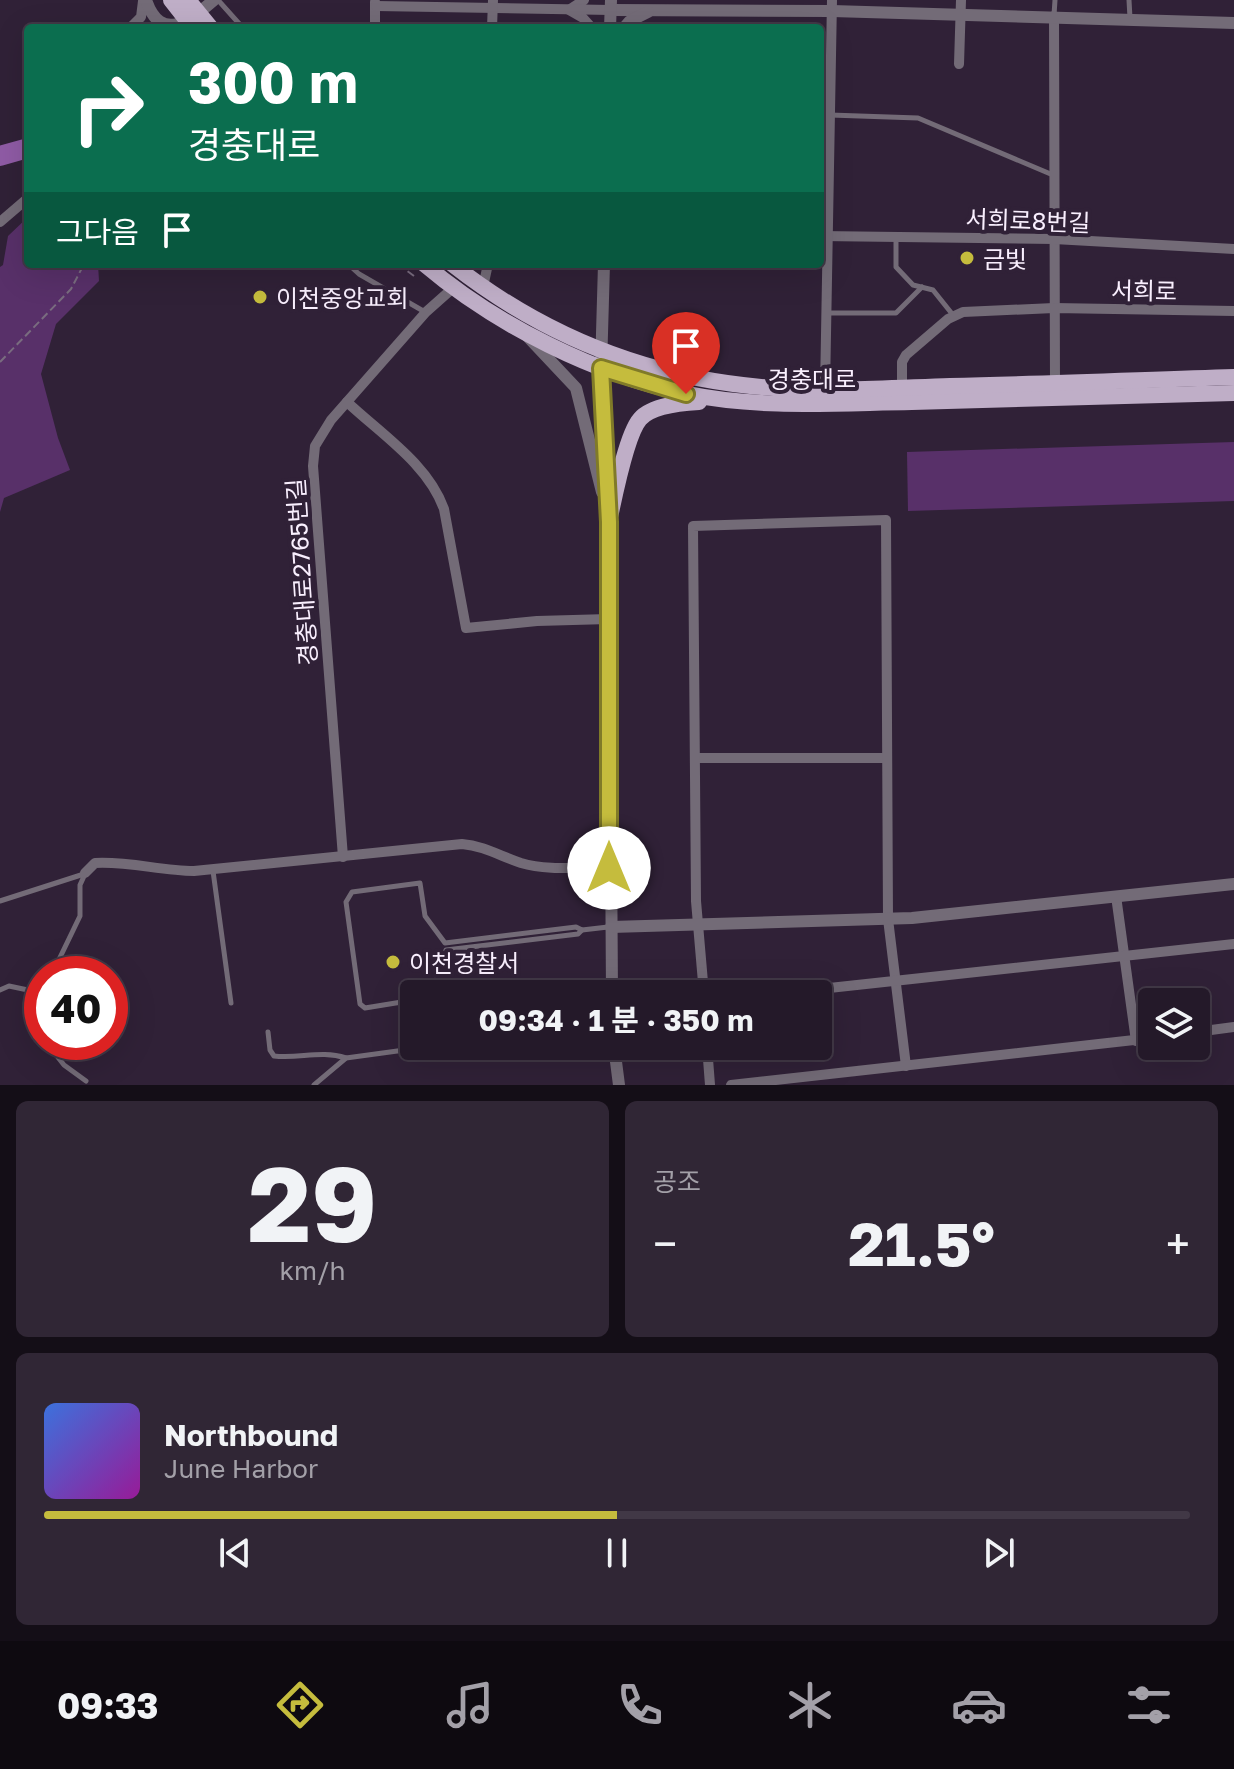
<!DOCTYPE html>
<html lang="ko">
<meta charset="utf-8">
<style>
body{margin:0;font-family:"Golos Text","Noto Sans KR",sans-serif;background:#302635;color:#f1f3f6;height:100vh;display:flex;flex-direction:column;font-size:30px;white-space:nowrap}
*{box-sizing:border-box;margin:0}
p{font-size:26px;color:#a3a0a8}
.icon{flex:none;width:44px;height:44px;fill:none;stroke:currentColor;stroke-width:2;stroke-linecap:round;stroke-linejoin:round}
.map{position:relative;height:1085px;overflow:hidden}
.panel{display:flex;flex-direction:column;gap:16px;padding:16px;background:#140e17;flex:1}
.panel>*{flex:none}
.banner{position:absolute;left:24px;top:24px;width:800px;height:244px;border-radius:8px;box-shadow:0 8px 32px #0002,0 0 0 2px #413846;background:#0b6e4f;color:#fff;overflow:hidden}
.tools{position:absolute;left:1138px;top:988px;display:grid;gap:16px}
.tools a{display:grid;place-items:center;width:72px;height:72px;border-radius:8px;background:#241929;box-shadow:0 8px 32px #0002,0 0 0 2px #413846;font-size:40px}
.speed{position:absolute;left:24px;top:956px;display:flex;gap:16px;font-size:40px;font-weight:700;text-align:center}
.speed>*{display:grid;place-content:center;width:104px;height:104px;border-radius:50%;background:#241929;box-shadow:0 8px 32px #0002,0 0 0 2px #413846;line-height:1}
.speed .limit{border:12px solid #d22;background:#fff;color:#111}
.pin{position:absolute;display:grid;place-items:center;width:68px;height:68px;color:#fff;margin:-82px -34px;border-radius:50% 50% 50% 0;rotate:-45deg;box-shadow:0 0 8px #0007}
.pin .icon{rotate:45deg}
.me{position:absolute;width:88px;margin:-44px;rotate:0deg;stroke-linejoin:round;filter:drop-shadow(0 0 6px #0008)}
.turn{display:flex;align-items:center;gap:28px;height:168px;padding:0 32px;font-size:36px}
.turn .icon{width:104px;height:104px;stroke-width:2.5}
.turn b{display:block;font-size:56px;line-height:68px}
.then{display:flex;align-items:center;height:76px;padding:0 32px;background:#0003;gap:16px;font-size:30px}
.big{font-size:60px;font-weight:700;line-height:1.1}
.panel .tile{flex:1;display:flex;flex-direction:column;justify-content:center;gap:12px;min-width:0;padding:0 28px;border-radius:12px;background:#302635}
.panel .dial{align-items:center;gap:0}
.dial b{font-size:104px;line-height:1}
.song{display:flex;align-items:center;gap:24px}
.cover{width:96px;height:96px;border-radius:12px;background:linear-gradient(135deg,hsl(220 70% 55%),hsl(300 70% 35%))}
.played{height:8px;border-radius:4px;background:linear-gradient(90deg,#c5bc3d 50%,#413846 50%)}
.keys{display:flex;justify-content:space-around;direction:ltr}
.heat{display:flex;justify-content:space-between;align-items:center;font-size:44px;direction:ltr}
.panel .tiles{flex:1;display:grid;gap:16px;grid-template-columns:1fr 1fr}
.tile:last-child{grid-column:span 2}
.trip{position:absolute;left:400px;top:980px;width:432px;height:80px;border-radius:8px;background:#241929;box-shadow:0 8px 32px #0002,0 0 0 2px #413846;font-weight:700;line-height:80px;text-align:center}
.menu{display:flex;height:128px;justify-content:space-around;align-items:center;background:#0e0a10;color:#a3a0a8}
.menu .icon{width:56px;height:56px}
.menu .selected{color:#c5bc3d}
.menu b{font-size:36px;color:#f1f3f6}
.map>svg:first-child{display:block}
.green{fill:#583069}
.lines{fill:none;stroke-linecap:round;stroke-linejoin:round}
.river{stroke:#8f5ba5;stroke-width:20}
.path{stroke:#796c7f;stroke-width:2;stroke-dasharray:8 4;stroke-linecap:butt}
.service{stroke:#736b77;stroke-width:5}
.minor{stroke:#736b77;stroke-width:10}
.tertiary{stroke:#736b77;stroke-width:12}
.primary{stroke:#bfaec7;stroke-width:16}
.primary-bridge{stroke:#bfaec7;stroke-width:16}
.route-casing{stroke:#807a28;stroke-width:20}
.route{stroke:#c5bc3d;stroke-width:14}
.poi-dot{fill:#c5bc3d;stroke:#302137;stroke-width:3}
.labels{text-anchor:middle;dominant-baseline:central;stroke-width:8;stroke-linejoin:round;paint-order:stroke}
.street-label{font-size:24px;fill:#f9effe;stroke:#302137}
.poi-label{font-size:24px;fill:#f9effe;stroke:#302137;text-anchor:start}
</style>
<div class="map">
<svg width="1234" height="1085" viewBox="0 0 1234 1085">
<rect width="100%" height="100%" fill="#302137"/>
<g class="green">
<polygon points="28,217 28,264 98,264 99,281 56,324 41,374 58,438 70,470 4,498 0,512 0,267 3,265 8,236"/>
<polygon points="1234,442 1234,501 908,511 907,452"/>
</g>
<g class="lines">
<polyline class="river" points="0,156 28,148"/>
<g class="path">
<polyline points="398,264 414,276"/>
<polyline points="0,362 71,289 82,268 77,264"/>
</g>
<g class="service">
<polyline points="218,0 243,28"/>
<polyline points="1129,0 1130,18"/>
<polyline points="1054,15 1055,0"/>
<polyline points="830,115 918,118 1053,175"/>
<polyline points="896,238 896,267 913,285 933,290 953,315"/>
<polyline points="348,264 359,274 425,312"/>
<polyline points="827,313 896,313 922,287"/>
<polyline points="213,871 231,1003"/>
<polyline points="0,901 84,874"/>
<polyline points="582,930 608,927"/>
<polyline points="52,974 80,916 80,885 85,874"/>
<polyline points="0,990 9,986 42,993"/>
<polyline points="414,1000 365,1008 360,1004 346,902 352,892 420,883 425,916 445,943 576,927 582,930 578,934 446,950 432,994"/>
<polyline points="42,1021 39,1034 42,1037"/>
<path d="M268 1032 270 1050 274 1056C299 1059 321 1050 346 1058"/>
<polyline points="46,1042 64,1065 86,1081"/>
<polyline points="314,1085 346,1058 434,1046"/>
</g>
<g class="minor">
<polyline points="584,0 569,10 583,18 592,28"/>
<polyline points="375,2 375,28"/>
<polyline points="376,6 611,10"/>
<polyline points="1054,16 1055,384"/>
<polyline points="130,28 141,17 143,1"/>
<polyline points="492,28 493,0"/>
<polyline points="959,64 961,0"/>
<polyline points="0,222 28,198"/>
<polyline points="820,236 1054,239 1234,249"/>
<polyline points="483,287 488,264"/>
<polyline points="902,388 902,362 906,355 948,319 963,312 1054,308 1234,311"/>
<polyline points="825,390 832,0"/>
<path d="M347 402C381 434 428 464 444 509L466 628 537 621 609 619"/>
<polyline points="695,758 887,758"/>
<polyline points="343,857 313,466 315,446 331,420 426,312 453,288"/>
<path d="M85 873 95 863C129 861 161 871 194 871L462 844C484 846 500 856 521 863 548 871 581 867 609 868"/>
<polyline points="1116,896 1136,1041"/>
<polyline points="704,994 696,901 693,526 886,520 888,919 906,1066"/>
<polyline points="774,994 1234,944"/>
<polyline points="1196,1032 1234,1027"/>
<polyline points="707,1046 710,1085"/>
<polyline points="731,1085 1152,1038"/>
</g>
<g class="tertiary">
<path d="M146 0C161 44 191 20 214 0"/>
<polyline points="611,10 832,11 1234,23"/>
<polyline points="610,28 611,0"/>
<polyline points="624,28 630,21 648,12"/>
<polyline points="604,264 601,368 609,522 612,994"/>
<polyline points="528,337 576,388 602,492"/>
<polyline points="611,927 912,918 1234,884"/>
<polyline points="614,1046 619,1085"/>
</g>
<g class="primary">
<path d="M424 264C496 325 596 375 688 394 761 409 838 403 912 402 1020 399 1127 396 1234 393"/>
<path d="M452 264C546 338 654 380 774 388 832 392 891 388 950 386 1044 384 1139 380 1234 377"/>
<path d="M609 522C614 499 626 435 640 419 652 405 682 403 699 402"/>
</g>
<g class="primary-bridge">
<polyline points="171,0 193,28"/>
<polyline points="188,0 211,28"/>
</g>
</g>
<g class="lines">
<defs>
<polyline id="route" points="609,868 609,522 601,368 686,394"/>
</defs>
<use href="#route" class="route-casing"/>
<use href="#route" class="route"/>
</g>
<g class="poi-dot">
<circle cx="967" cy="258" r="8"/>
<circle cx="260" cy="297" r="8"/>
<circle cx="393" cy="962" r="8"/>
</g>
<g class="labels">
<g class="street-label">
<text transform="translate(1028 220) rotate(2)">서희로8번길</text>
<text transform="translate(1144 290) rotate(1)">서희로</text>
<text x="812" y="378">경충대로</text>
<text transform="translate(301 572) rotate(-94)">경충대로2765번길</text>
</g>
<g class="poi-label">
<text x="983" y="258">금빛</text>
<text x="276" y="297">이천중앙교회</text>
<text x="409" y="962">이천경찰서</text>
</g>
</g>
</svg>
<div class="tools">
<a><svg class="icon" aria-label="layers" viewBox="0 0 24 24"><path d="M12 4l9 5-9 5-9-5zM3 14l9 5 9-5"/></svg></a>
</div>
<div class="speed"><div class="limit">40</div></div>
<div class="pin" style="left:686px;top:394px;background:#d93025"><svg class="icon" aria-label="arrive" viewBox="0 0 24 24"><path d="M6 21V4h12l-3 4 3 4H6"/></svg></div>
<svg class="me" style="left:609px;top:868px" viewBox="-20 -20 40 40"><circle r="19" fill="#fff"/><path d="M0-13L10 11 0 6-10 11z" fill="#c5bc3d"/></svg>
<div class="trip">09:34 · 1 분 · 350 m</div>
<div class="banner">
<div class="turn"><svg class="icon" aria-label="right" viewBox="0 0 24 24"><path d="M7 20v-9h11M14 6l5 5-5 5"/></svg><div><b>300 m</b>경충대로</div></div>
<div class="then">그다음<svg class="icon" aria-label="arrive" viewBox="0 0 24 24"><path d="M6 21V4h12l-3 4 3 4H6"/></svg></div>
</div>
</div>
<section class="panel">
<div class="tiles">
<div class="tile dial"><b>29</b><p>km/h</p></div>
<div class="tile"><p>공조</p>
<div class="heat"><a>−</a><b class="big">21.5°</b><a>+</a></div>
</div>
<div class="tile">
<div class="song"><i class="cover"></i><div><b>Northbound</b><p>June Harbor</p></div></div>
<div class="played"></div>
<div class="keys"><svg class="icon" aria-label="previous" viewBox="0 0 24 24"><path d="M18 5L8 12l10 7zM5 5v14"/></svg><svg class="icon" aria-label="pause" viewBox="0 0 24 24"><path d="M8 5v14M16 5v14"/></svg><svg class="icon" aria-label="next" viewBox="0 0 24 24"><path d="M6 5l10 7-10 7zM19 5v14"/></svg></div>
</div>
</div>
</section>
<nav class="menu">
<b>09:33</b>
<svg class="icon selected" aria-label="directions" viewBox="0 0 24 24"><path d="M12 3l9 9-9 9-9-9zM9 14v-3h6M13 9l2 2-2 2"/></svg>
<svg class="icon" aria-label="music" viewBox="0 0 24 24"><path d="M9 18V5l10-2v13"/><circle cx="6" cy="18" r="3"/><circle cx="16" cy="16" r="3"/></svg>
<svg class="icon" aria-label="phone" viewBox="0 0 24 24"><path d="M5 4h4l2 5-3 2q2 4 5 5l2-3 5 2v4C11 20 4 13 5 4z"/></svg>
<svg class="icon" aria-label="climate" viewBox="0 0 24 24"><path d="M12 3v18M4 7l16 10M4 17L20 7"/></svg>
<svg class="icon" aria-label="car" viewBox="0 0 24 24"><path d="M5 17H2v-5l4-1 3-4h7l3 4 3 1v5h-3M9 17h6M6 11h13"/><circle cx="7" cy="17" r="2"/><circle cx="17" cy="17" r="2"/></svg>
<svg class="icon" aria-label="filters" viewBox="0 0 24 24"><path d="M4 7h16M4 17h16"/><circle cx="9" cy="7" r="2"/><circle cx="15" cy="17" r="2"/></svg>
</nav>
